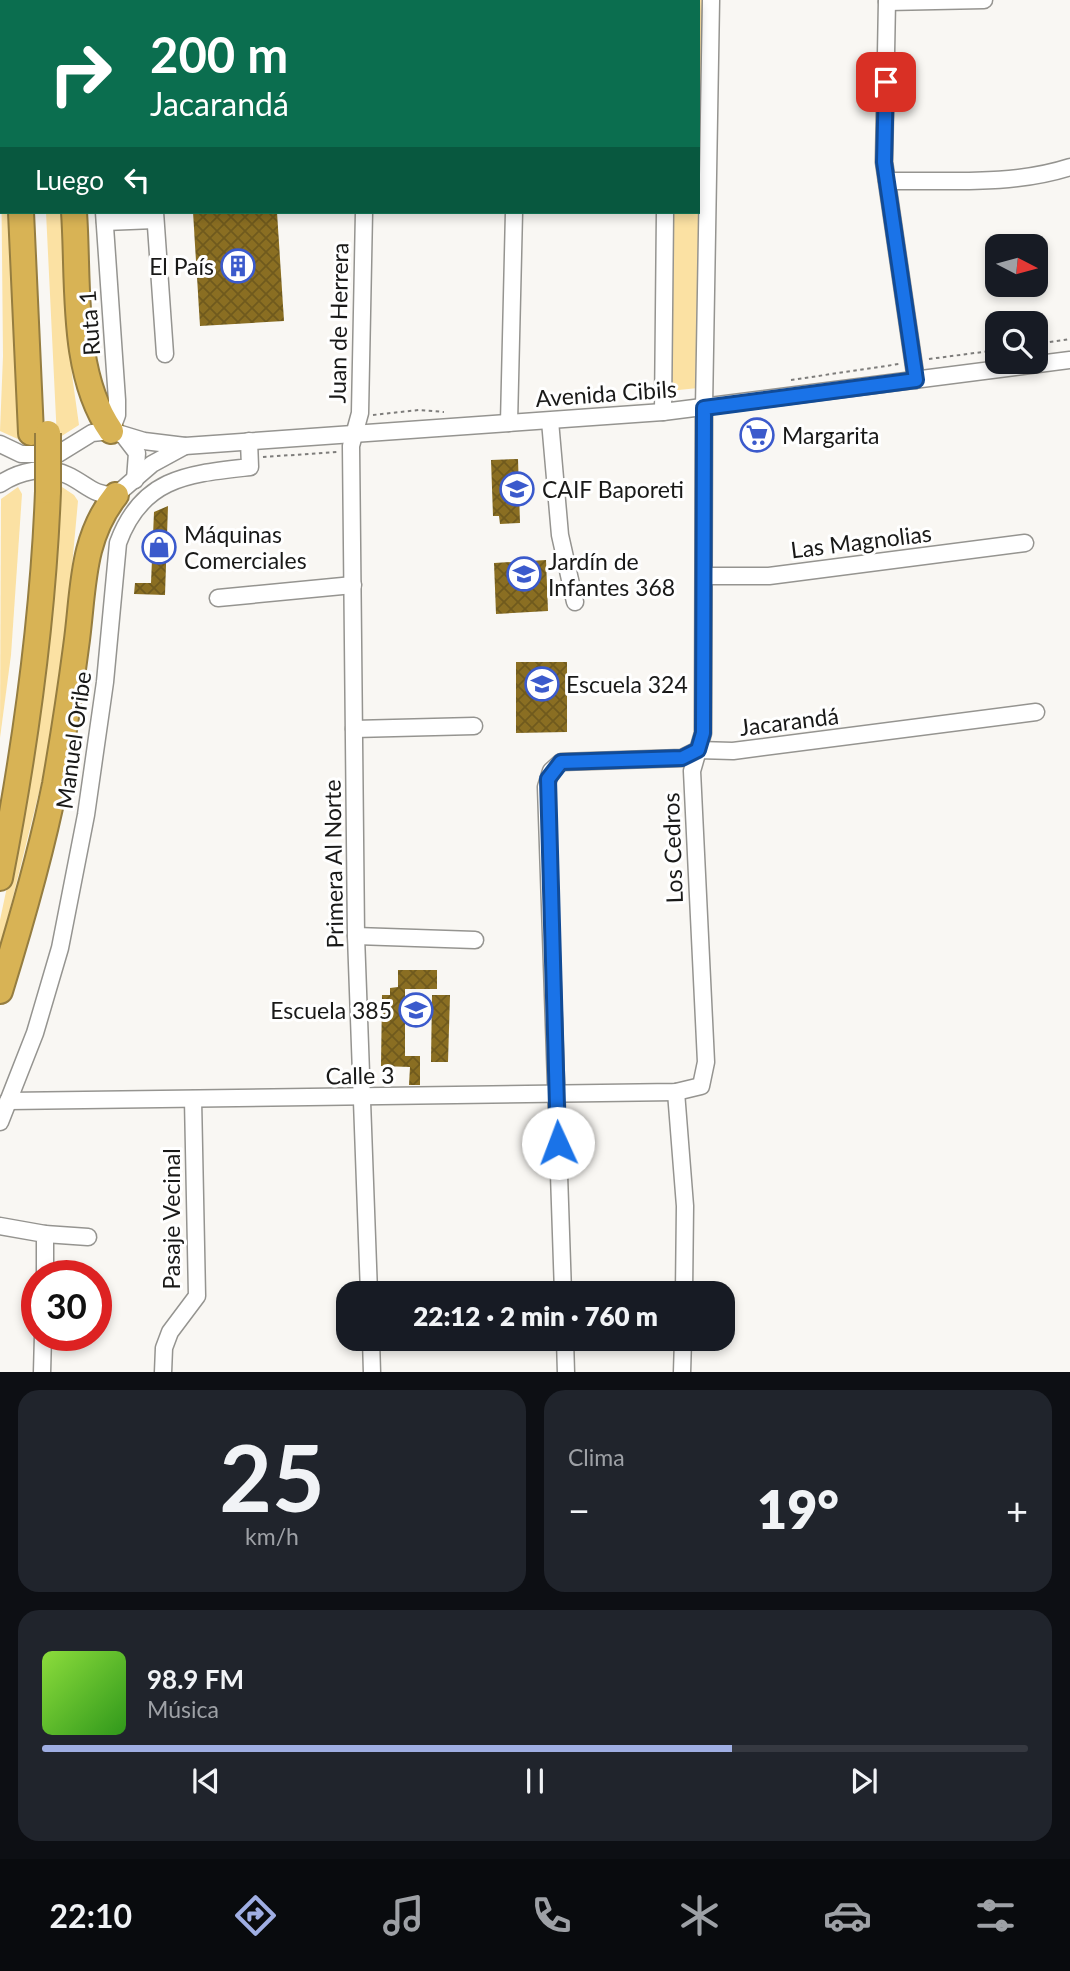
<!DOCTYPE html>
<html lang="es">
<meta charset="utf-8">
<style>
body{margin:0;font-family:Lato,sans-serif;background:#20242c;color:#f1f3f6;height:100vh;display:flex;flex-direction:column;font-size:26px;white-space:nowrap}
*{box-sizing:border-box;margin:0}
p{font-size:23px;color:#9ea1a6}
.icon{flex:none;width:38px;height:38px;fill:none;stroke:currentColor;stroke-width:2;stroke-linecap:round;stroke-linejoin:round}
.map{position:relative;height:1372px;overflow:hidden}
.details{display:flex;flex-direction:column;gap:18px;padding:18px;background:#0d0f14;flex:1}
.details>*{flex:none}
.guide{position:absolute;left:0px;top:0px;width:700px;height:214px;box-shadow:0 4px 10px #0003;background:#0b6e4f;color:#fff;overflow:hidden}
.needle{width:46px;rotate:96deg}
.buttons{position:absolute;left:985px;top:234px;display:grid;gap:14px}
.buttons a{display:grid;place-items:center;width:63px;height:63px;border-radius:14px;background:#171b24;box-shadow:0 4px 10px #0003;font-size:35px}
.speed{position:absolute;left:21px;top:1260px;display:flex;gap:14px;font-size:35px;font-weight:700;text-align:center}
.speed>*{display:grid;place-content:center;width:91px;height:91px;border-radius:50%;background:#171b24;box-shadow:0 4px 10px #0003;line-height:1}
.speed .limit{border:10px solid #d22;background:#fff;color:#111}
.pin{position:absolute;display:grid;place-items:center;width:60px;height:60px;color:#fff;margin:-30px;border-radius:14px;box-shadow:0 4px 10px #0006}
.me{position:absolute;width:77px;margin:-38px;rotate:358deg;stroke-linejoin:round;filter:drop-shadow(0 0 5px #0008)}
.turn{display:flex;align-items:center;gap:24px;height:147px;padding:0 35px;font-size:32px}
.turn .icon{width:91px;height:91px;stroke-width:2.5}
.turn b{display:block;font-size:49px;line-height:60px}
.then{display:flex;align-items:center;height:66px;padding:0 35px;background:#0003;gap:14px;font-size:26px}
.big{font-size:52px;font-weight:800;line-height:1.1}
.details .tile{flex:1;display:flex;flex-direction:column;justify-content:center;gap:10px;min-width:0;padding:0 24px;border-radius:21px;background:#20242c}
.details .dial{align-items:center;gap:0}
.dial b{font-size:91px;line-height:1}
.song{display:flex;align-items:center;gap:21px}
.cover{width:84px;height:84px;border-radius:10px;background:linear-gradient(135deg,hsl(90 70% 55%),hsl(110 70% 35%))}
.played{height:7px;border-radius:4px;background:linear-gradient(90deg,#9faee3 70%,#363941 70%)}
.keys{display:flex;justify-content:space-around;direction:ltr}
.heat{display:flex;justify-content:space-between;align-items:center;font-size:38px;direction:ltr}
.details .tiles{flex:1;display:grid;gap:18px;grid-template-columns:1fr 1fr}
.tile:last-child{grid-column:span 2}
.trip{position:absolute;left:336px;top:1281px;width:399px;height:70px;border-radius:21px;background:#171b24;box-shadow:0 4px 10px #0003;font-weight:800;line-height:70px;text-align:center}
.tab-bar{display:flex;height:112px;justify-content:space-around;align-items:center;background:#090b0e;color:#9ea1a6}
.tab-bar .icon{width:49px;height:49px}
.tab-bar .active{color:#9faee3}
.tab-bar b{font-size:32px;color:#f1f3f6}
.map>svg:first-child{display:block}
.grass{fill:#fbe1a3}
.building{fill:url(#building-cross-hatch)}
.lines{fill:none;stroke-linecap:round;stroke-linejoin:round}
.minor-casing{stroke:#959490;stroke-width:19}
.highway-casing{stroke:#957d40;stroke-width:28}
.path{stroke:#7e7d7b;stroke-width:2;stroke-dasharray:3.5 3.5;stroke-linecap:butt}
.minor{stroke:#fff;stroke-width:16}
.highway{stroke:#d8b355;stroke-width:24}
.highway-bridge-casing{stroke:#957d40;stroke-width:28;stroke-linecap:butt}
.highway-bridge{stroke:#d8b355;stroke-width:24}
.route-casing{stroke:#114b97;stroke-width:18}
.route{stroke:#1a73e8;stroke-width:12}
.labels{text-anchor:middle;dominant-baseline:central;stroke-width:6;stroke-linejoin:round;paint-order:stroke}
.poi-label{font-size:23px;fill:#191918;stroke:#fff;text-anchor:start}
.street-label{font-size:23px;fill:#191918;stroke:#fff}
</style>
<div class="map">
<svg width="1070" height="1373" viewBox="0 0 1070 1373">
<defs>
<pattern id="building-cross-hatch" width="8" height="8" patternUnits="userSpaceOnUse" patternTransform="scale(1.75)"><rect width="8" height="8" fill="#8a6e22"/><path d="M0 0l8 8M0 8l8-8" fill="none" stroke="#705a1d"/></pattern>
</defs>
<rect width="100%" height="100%" fill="#f9f7f3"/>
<g class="grass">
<polygon points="674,0 710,0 698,388 669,391 670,212 698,212 698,2"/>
<polygon points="0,48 2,212 10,212 20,440 0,431 3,356"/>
<polygon points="46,212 62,212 72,375 79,425 57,439"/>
<polygon points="59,485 74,495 78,501 64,653 46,764 3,937 0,965 0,920 12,863"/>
<polygon points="18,487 22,494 11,655 0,738 1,499"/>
</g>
<g class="building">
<polygon points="193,212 277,212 284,321 200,326"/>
<polygon points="518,459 520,523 500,524 499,516 493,516 491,460"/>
<polygon points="168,506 165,595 134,594 135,583 151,583 154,512"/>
<polygon points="546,560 548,611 496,614 494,563"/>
<polygon points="516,662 567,662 567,732 516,733"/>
<polygon points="398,970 437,970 437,989 405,989 405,1056 420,1056 420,1085 409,1085 410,1067 381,1066 382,995 390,995 390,988 398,987"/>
<polygon points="432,995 450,995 448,1062 431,1062"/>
</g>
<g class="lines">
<defs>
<g id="minor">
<polyline points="91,0 91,2"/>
<polyline points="143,0 143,2"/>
<polyline points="887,0 884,162 916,380"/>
<polyline points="368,2 368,0"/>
<polyline points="518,2 518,0"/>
<polyline points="667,2 667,0"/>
<polyline points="887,2 984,0"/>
<path d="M887 181C948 180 1011 186 1070 167"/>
<polyline points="104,212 117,400 117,415 111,431"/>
<polyline points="155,212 165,354"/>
<polyline points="364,212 360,413 351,446 356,936 369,1293"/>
<polyline points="105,222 155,220"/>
<polyline points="663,412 665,212"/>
<polyline points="550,421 560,535 575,602"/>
<polyline points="509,423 514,212"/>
<polyline points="124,436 137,453 135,480"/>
<polyline points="0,444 21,454 58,454 92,433 111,431 144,441 185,446 663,412 1070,360"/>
<path d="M0 484C19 471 46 465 67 475 87 484 93 496 116 495L152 464 185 446"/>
<polyline points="704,576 769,576 1025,543"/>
<polyline points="218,598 353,585"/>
<polyline points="354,729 474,726"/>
<polyline points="356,936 475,940"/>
<polyline points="676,1092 685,1206 684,1293"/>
<polyline points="8,1101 676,1092 701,1086 706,1062 692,771 703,733 704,408 711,0"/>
<path d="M0 1122 35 1033 60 948 86 815 105 682 118 543C142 477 188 474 250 467L249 441"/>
<polyline points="0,1226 45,1234 45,1276"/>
<polyline points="45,1234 88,1237"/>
<polyline points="563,1293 546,787 551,771 561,762 682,758 698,750 733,751 1036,712"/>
<polyline points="371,1339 372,1373"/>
<polyline points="565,1339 566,1373"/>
<polyline points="42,1373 43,1335"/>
<polyline points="163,1373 164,1348 170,1332 197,1296 193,1099"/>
<polyline points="682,1373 683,1339"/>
</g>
<g id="highway">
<polyline points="3,0 3,2"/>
<polyline points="58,0 58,2"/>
<polyline points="28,2 28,0"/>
<polyline points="21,212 31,433"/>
<path d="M74 212C79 281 70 372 111 431"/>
<path d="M0 878C25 750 43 622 48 491"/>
<path d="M0 991C21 923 41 854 55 784 63 738 70 693 76 647 84 592 80 540 116 495"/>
</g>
</defs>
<use href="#minor" class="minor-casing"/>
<use href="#highway" class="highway-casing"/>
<g class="path">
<polyline points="1036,344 1070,339"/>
<polyline points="929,359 998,350"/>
<polyline points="791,380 899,364"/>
<polyline points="373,415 419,410 444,412"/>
<polyline points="263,457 338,452"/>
</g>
<use href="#minor" class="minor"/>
<use href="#highway" class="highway"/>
<defs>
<polyline id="highway-bridge" points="48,433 48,491"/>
</defs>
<use href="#highway-bridge" class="highway-bridge-casing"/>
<use href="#highway-bridge" class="highway-bridge"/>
</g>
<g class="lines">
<defs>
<polyline id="route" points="558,1143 548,779 561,762 682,758 698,750 703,733 704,408 916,380 884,162 886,82"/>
</defs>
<use href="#route" class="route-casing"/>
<use href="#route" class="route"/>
</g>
<defs>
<symbol id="building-ring" viewBox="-11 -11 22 22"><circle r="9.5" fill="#fff" stroke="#3b5acc" stroke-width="1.5"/><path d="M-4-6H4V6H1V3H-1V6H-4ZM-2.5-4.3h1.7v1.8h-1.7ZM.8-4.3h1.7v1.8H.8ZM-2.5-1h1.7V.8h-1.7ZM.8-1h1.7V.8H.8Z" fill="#3b5acc"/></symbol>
<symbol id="supermarket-ring" viewBox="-11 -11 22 22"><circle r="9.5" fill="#fff" stroke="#3b5acc" stroke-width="1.5"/><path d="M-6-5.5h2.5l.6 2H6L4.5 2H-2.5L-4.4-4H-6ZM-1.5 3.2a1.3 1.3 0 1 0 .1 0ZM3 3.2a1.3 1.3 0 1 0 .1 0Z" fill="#3b5acc"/></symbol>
<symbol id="school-ring" viewBox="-11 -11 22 22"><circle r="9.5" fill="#fff" stroke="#3b5acc" stroke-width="1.5"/><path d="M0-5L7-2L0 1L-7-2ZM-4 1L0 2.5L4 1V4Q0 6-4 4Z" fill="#3b5acc"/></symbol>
<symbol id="shop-ring" viewBox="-11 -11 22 22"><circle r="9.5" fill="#fff" stroke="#3b5acc" stroke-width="1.5"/><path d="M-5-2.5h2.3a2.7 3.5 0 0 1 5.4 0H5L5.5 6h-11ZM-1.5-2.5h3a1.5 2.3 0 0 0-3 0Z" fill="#3b5acc"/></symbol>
</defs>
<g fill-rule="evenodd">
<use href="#building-ring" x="219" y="247" width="38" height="38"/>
<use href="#supermarket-ring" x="738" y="416" width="38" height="38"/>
<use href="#school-ring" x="498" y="470" width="38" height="38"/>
<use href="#shop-ring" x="140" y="528" width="38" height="38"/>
<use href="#school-ring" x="505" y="555" width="38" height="38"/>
<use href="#school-ring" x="523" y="665" width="38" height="38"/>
<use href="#school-ring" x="397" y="991" width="38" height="38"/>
</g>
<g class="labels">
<g class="poi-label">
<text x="214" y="266" text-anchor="end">El País</text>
<text x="782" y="435">Margarita</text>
<text x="542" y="489">CAIF Baporeti</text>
<text x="184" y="534">Máquinas<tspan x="184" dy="26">Comerciales</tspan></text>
<text x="548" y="561">Jardín de<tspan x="548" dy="26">Infantes 368</tspan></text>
<text x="566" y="684">Escuela 324</text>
<text x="392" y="1010" text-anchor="end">Escuela 385</text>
</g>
<g class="street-label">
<text transform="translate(89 323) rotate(-94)">Ruta 1</text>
<text transform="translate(338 323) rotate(-89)">Juan de Herrera</text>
<text transform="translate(606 393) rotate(-4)">Avenida Cibils</text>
<text transform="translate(861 541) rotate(-7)">Las Magnolias</text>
<text transform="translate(789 721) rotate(-7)">Jacarandá</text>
<text transform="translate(73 740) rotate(-82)">Manuel Oribe</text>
<text transform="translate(672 848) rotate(-92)">Los Cedros</text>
<text transform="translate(333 864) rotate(-91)">Primera Al Norte</text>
<text transform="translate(360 1075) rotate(-1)">Calle 3</text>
<text transform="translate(171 1219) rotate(-90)">Pasaje Vecinal</text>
</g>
</g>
</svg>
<div class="buttons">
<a><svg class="needle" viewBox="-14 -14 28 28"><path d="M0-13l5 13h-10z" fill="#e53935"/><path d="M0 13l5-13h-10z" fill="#9ea1a6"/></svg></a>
<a><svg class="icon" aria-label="search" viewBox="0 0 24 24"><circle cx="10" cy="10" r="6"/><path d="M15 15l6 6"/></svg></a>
</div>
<div class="speed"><div class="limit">30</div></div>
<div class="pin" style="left:886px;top:82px;background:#d93025"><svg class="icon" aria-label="arrive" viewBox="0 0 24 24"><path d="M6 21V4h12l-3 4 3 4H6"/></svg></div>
<svg class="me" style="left:558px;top:1143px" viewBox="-20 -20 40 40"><circle r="19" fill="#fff"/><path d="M0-13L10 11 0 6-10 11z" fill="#1a73e8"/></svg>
<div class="trip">22:12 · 2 min · 760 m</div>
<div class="guide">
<div class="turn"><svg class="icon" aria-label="right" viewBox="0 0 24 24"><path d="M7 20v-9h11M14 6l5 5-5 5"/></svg><div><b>200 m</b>Jacarandá</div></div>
<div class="then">Luego<svg class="icon" aria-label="left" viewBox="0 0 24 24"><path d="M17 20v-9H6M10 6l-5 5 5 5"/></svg></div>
</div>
</div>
<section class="details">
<div class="tiles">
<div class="tile dial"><b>25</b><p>km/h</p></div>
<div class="tile"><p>Clima</p>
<div class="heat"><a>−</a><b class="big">19°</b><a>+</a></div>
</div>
<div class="tile">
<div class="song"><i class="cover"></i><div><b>98.9 FM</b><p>Música</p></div></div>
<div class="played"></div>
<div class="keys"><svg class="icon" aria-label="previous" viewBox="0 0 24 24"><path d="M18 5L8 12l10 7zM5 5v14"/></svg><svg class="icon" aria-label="pause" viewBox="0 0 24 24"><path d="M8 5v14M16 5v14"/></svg><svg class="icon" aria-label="next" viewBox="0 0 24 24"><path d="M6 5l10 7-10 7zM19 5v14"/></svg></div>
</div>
</div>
</section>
<nav class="tab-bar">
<b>22:10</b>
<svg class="icon active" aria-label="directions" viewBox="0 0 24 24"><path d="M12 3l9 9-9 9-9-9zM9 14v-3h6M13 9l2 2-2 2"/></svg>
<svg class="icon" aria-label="music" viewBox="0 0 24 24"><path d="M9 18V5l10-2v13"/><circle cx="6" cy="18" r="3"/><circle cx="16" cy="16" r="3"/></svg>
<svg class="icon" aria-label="phone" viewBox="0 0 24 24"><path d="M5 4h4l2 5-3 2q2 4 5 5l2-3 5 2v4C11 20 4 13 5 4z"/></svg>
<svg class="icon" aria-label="climate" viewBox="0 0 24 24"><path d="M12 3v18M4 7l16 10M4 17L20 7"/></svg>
<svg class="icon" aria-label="car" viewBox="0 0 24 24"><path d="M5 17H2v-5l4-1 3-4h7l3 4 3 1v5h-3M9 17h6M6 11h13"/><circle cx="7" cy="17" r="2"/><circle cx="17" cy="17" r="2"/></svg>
<svg class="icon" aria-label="filters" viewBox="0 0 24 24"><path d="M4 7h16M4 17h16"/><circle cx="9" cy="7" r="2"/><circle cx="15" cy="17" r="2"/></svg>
</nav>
